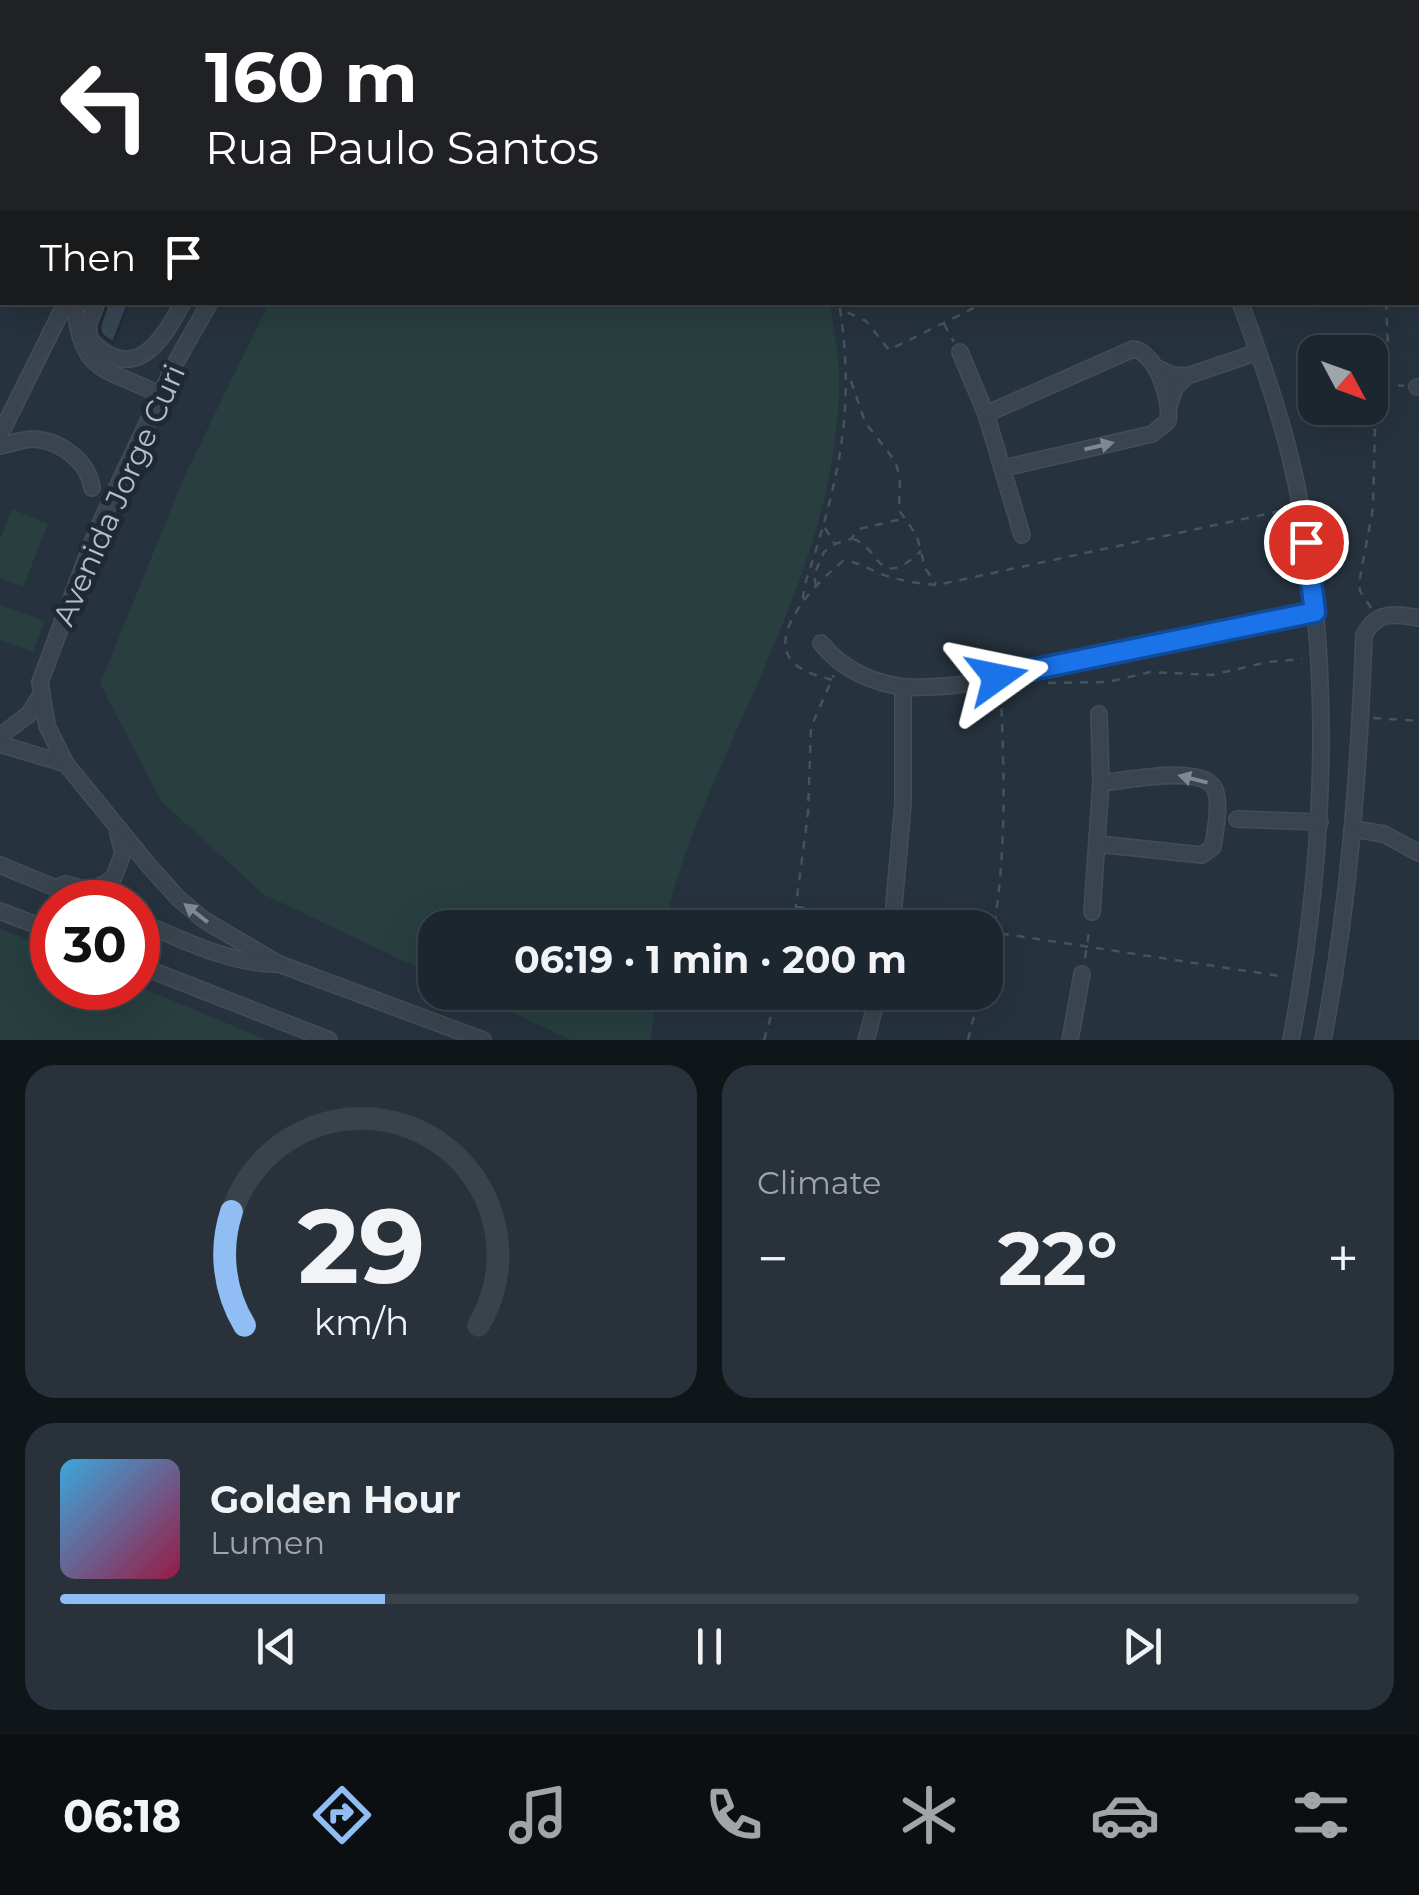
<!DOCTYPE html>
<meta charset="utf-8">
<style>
body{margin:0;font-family:Montserrat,sans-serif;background:#29323a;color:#f1f3f6;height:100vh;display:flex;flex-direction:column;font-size:38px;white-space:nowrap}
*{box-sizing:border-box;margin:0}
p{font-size:32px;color:#a0a5aa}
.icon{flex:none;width:55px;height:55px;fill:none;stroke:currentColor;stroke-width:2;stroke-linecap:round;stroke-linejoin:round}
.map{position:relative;height:1040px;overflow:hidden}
.details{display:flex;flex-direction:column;gap:25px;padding:25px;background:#0f1519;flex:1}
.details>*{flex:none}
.top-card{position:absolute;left:0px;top:0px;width:1420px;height:305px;box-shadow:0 10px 40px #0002,0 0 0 2px #3a434a;background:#202124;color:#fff;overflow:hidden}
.needle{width:65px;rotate:131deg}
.tools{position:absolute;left:1298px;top:335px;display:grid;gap:20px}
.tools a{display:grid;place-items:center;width:90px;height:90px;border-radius:20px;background:#1c262e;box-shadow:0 10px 40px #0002,0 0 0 2px #3a434a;font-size:50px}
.speed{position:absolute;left:30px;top:880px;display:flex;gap:20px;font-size:50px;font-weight:700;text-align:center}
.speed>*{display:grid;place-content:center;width:130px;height:130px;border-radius:50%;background:#1c262e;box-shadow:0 10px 40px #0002,0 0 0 2px #3a434a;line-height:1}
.speed .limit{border:15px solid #d22;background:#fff;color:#111}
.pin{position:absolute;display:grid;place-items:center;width:85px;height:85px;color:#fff;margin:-42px;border:5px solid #fff;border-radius:50%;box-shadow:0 2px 10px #0007}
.me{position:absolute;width:110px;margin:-55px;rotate:78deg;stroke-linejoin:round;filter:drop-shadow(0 0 8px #0008)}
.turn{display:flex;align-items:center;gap:35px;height:210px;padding:0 40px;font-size:45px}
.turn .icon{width:130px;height:130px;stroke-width:2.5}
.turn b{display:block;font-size:70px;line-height:85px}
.then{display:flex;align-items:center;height:95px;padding:0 40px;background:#0003;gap:20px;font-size:38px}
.big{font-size:75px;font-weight:700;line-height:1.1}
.details .widget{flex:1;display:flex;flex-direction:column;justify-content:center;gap:15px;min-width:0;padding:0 35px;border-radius:30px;background:#29323a}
.details .dial{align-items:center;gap:0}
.dial svg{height:260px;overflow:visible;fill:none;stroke:#3a434a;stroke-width:7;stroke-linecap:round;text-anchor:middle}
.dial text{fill:#f1f3f6;stroke:none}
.song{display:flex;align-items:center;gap:30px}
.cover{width:120px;height:120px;border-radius:15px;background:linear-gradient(135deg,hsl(200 70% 55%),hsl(340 70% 35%))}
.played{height:10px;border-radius:5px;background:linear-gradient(90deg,#90bef4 25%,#3a434a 25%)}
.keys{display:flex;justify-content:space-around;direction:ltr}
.heat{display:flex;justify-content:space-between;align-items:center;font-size:55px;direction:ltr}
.details .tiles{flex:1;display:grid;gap:25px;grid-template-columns:1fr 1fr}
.widget:last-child{grid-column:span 2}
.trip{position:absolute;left:418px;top:910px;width:585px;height:100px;border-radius:30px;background:#1c262e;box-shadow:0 10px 40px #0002,0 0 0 2px #3a434a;font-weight:700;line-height:100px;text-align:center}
.tabs{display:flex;height:160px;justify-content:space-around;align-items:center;background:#0b0f12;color:#a0a5aa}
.tabs .icon{width:70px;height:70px}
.tabs .selected{color:#90bef4}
.tabs b{font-size:45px;color:#f1f3f6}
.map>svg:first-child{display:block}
.green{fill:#283e3f}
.building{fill:#384654;stroke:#212b35;stroke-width:2.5}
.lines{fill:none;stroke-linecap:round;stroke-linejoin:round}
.minor-casing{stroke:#434d57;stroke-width:18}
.path{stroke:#415757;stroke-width:2.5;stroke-dasharray:8 8;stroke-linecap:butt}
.minor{stroke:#3a444e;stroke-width:15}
.oneway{fill:#7e8892}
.route-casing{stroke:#114b97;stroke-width:25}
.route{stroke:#1a73e8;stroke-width:18}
.labels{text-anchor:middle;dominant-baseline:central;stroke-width:10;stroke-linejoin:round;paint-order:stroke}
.street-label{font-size:30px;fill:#b6bfc9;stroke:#1f2933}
</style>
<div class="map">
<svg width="1419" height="1040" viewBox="0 0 1419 1040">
<rect width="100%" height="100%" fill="#26323e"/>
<g class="green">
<path d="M269 303H830C833 327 839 353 839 378 840 504 785 622 735 734 708 796 677 861 666 927L435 928V976L263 894 161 801 100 684 184 477Z"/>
<polygon points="12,509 48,524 23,587 0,578 0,540"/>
<polygon points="0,605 45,621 33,652 0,640"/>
<polygon points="0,928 52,950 52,988 138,986 267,1040 0,1040"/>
<polygon points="471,993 656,993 651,1040 571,1040"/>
</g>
<polygon class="building" points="108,302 129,302 113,343 101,334 100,326"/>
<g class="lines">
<defs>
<g id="minor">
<polyline points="334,0 336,2"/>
<polyline points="684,0 687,2"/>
<polyline points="1068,0 1070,2"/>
<polyline points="1360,0 1361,2"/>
<polyline points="176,2 177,0"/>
<polyline points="394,2 396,0"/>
<polyline points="706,2 708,0"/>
<polyline points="795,2 797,0"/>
<polyline points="1300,2 1303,0"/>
<polyline points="1418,107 1419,109"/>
<polyline points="1418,161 1419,160"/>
<path d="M74 302C82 375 102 366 161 395"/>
<path d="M97 302 88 325 90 340C135 385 162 342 183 302"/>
<path d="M1240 302C1265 369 1289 438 1301 508 1333 683 1324 865 1291 1040"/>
<polyline points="960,352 986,414 1022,535"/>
<polyline points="1155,367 1172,375 1187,376 1175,388 1169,405"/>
<polyline points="1187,376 1258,352"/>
<polyline points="1417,387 1419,387"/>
<path d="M986 414 1133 349C1156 352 1172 399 1168 421L1152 434 1004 468"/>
<polyline points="0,435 66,302"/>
<path d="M0 446C10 444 23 439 33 439 60 440 89 462 92 488"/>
<path d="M821 643C840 668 875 685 907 687 971 690 1035 669 1096 655 1169 639 1242 626 1315 611"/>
<polyline points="0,736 29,714 42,693"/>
<polyline points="0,744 66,764 150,867 178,898 204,920 279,964 483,1040"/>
<polyline points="66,764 47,726 40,682 97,530 176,362 210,302"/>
<polyline points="1237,819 1320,822"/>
<polyline points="1354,829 1384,834 1419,853"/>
<path d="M1098 844 1202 855 1213 847C1215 831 1221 805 1215 790 1205 763 1124 781 1101 783"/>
<polyline points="0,865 90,902"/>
<polyline points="55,888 66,884 90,891 113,879 123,853 118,834"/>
<polyline points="0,911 52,931"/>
<polyline points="1092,912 1101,783 1099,714"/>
<path d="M138 921C181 939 227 963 275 964"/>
<polyline points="892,928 903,803 903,687"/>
<polyline points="138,965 329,1040"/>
<polyline points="866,1040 879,992"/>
<polyline points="1070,1040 1082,974"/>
<path d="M1323 1040C1349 906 1359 772 1364 635 1377 610 1395 614 1419 618"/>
</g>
</defs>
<use href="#minor" class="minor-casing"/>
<g class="path">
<polyline points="567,2 569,0"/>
<polyline points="948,2 952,0"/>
<polyline points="1122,2 1125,0"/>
<polyline points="1418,142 1419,142"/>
<polyline points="1418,288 1419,288"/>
<polyline points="944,324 954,342"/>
<polyline points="851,381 865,422 895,461 900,477 899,510 917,536 925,568 936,584"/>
<polyline points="1382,384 1404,386"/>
<polyline points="825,528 834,543"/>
<path d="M853 539C881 547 876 593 921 551"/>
<polyline points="816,586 814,575 824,552 835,544 851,539 859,529 902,519"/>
<path d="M803 599 804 587C837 487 856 415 840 309L866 321 889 350 986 302"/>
<polyline points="1371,608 1360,591 1359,583 1373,508 1375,427 1388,347 1386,302"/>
<path d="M832 680C820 676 805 673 796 665 761 637 821 578 843 561 857 561 868 569 881 574 899 580 918 584 937 585L1285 510"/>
<polyline points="1048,683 1108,682 1150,672 1212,675 1268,662 1302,659"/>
<polyline points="1373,718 1419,721"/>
<polyline points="797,907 877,917"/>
<polyline points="910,921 958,928"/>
<polyline points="793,928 808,813 811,727 834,675"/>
<polyline points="985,931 1286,977"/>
<polyline points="1085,958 1090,926"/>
<path d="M985 971C1007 881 1005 791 1001 698L1006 692"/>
<polyline points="764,1040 778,992"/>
<polyline points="968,1040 980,992"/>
</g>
<use href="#minor" class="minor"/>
</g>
<defs><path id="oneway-solid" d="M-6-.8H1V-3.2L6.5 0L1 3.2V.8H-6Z" transform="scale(2.5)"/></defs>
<g class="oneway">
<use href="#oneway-solid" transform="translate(1099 446) rotate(-13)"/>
<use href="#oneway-solid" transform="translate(1193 779) rotate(-166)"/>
<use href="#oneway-solid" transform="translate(196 913) rotate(-142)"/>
</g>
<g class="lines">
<defs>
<polyline id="route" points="997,677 1315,612 1306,542"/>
</defs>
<use href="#route" class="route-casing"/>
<use href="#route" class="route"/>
</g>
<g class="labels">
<g class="street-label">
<text transform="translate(119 495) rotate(-66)">Avenida Jorge Curi</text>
</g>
</g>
</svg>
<div class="tools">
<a><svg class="needle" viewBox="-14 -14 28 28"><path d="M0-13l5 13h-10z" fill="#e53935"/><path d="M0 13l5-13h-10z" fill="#a0a5aa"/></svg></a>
</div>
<div class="speed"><div class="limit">30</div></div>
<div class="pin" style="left:1306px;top:542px;background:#d93025"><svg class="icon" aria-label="arrive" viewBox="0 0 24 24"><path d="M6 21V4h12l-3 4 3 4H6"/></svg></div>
<svg class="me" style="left:997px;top:677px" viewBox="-20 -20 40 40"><path d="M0-17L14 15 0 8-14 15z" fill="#1a73e8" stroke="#fff" stroke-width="4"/></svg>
<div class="trip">06:19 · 1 min · 200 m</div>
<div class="top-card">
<div class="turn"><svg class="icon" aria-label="left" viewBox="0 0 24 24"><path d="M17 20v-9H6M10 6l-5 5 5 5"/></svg><div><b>160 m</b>Rua Paulo Santos</div></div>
<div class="then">Then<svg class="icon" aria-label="arrive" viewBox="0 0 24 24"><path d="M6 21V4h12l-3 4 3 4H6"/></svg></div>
</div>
</div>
<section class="details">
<div class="tiles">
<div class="widget dial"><svg viewBox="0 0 100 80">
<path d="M14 69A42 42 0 1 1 86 69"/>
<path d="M14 69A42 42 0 0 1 10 34" stroke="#90bef4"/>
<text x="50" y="56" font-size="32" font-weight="700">29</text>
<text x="50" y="72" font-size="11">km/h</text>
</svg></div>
<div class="widget"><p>Climate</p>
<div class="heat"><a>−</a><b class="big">22°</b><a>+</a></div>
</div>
<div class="widget">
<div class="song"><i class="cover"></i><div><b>Golden Hour</b><p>Lumen</p></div></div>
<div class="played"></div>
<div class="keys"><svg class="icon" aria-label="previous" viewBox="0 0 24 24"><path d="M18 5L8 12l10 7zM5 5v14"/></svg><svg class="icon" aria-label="pause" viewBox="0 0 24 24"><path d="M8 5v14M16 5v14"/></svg><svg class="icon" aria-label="next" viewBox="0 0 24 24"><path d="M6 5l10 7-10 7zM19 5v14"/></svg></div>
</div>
</div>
</section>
<nav class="tabs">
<b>06:18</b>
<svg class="icon selected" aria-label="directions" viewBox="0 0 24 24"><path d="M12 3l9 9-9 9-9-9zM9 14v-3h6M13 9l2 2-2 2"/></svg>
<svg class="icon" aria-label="music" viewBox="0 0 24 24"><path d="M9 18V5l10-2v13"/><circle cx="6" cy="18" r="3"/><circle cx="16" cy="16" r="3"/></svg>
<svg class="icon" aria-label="phone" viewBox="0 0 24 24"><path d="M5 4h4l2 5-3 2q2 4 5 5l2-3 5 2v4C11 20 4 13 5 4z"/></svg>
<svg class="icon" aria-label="climate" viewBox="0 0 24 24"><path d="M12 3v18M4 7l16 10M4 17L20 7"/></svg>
<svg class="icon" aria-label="car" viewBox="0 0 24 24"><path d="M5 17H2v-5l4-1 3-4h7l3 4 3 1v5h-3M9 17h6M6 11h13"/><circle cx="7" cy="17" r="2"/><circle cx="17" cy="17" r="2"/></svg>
<svg class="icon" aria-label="filters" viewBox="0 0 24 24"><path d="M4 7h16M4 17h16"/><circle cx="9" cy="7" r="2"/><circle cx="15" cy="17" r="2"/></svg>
</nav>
